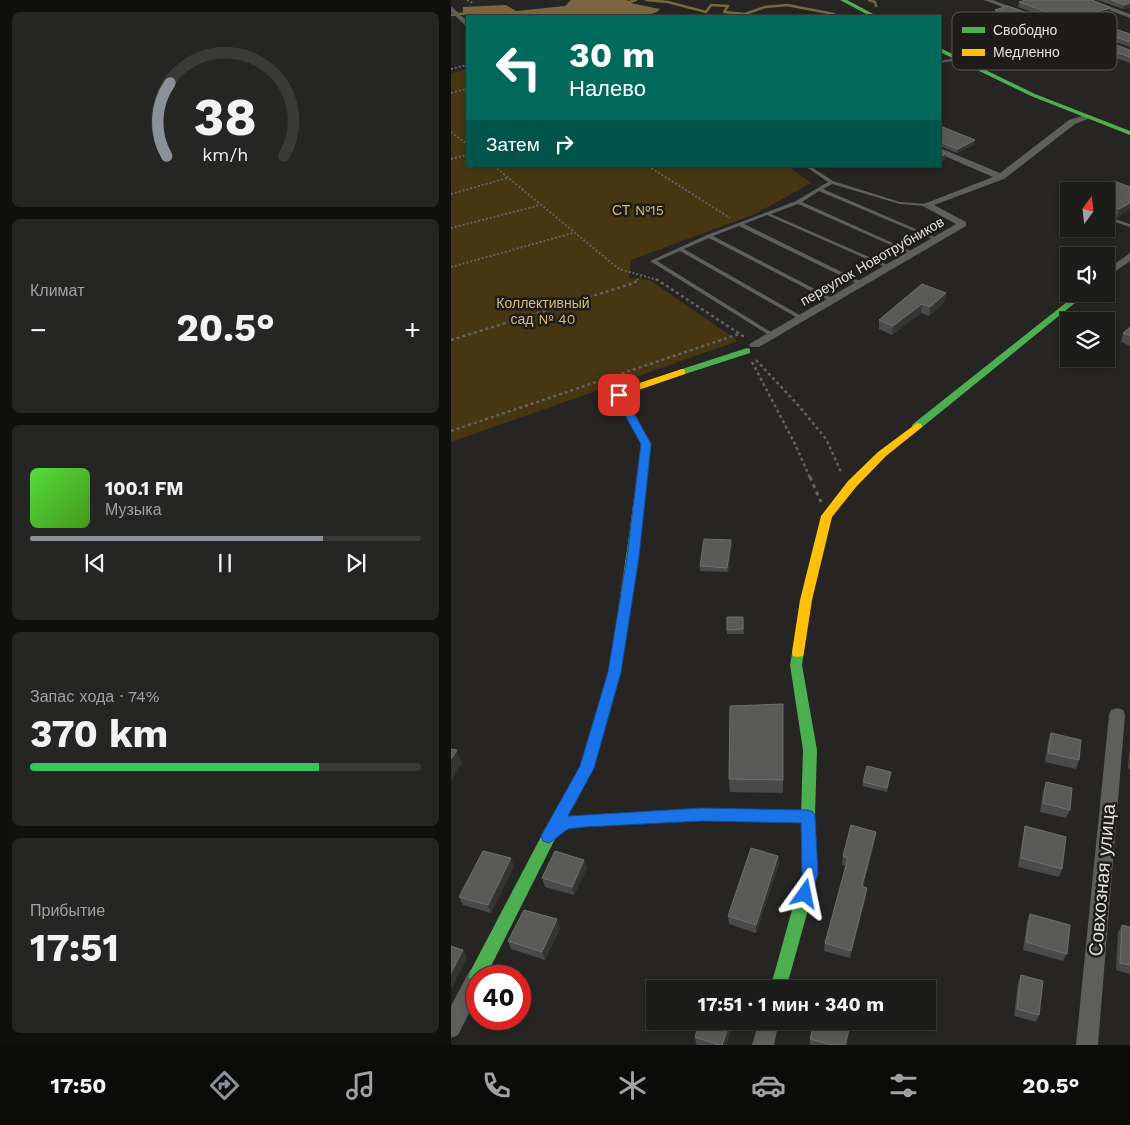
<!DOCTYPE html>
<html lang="ru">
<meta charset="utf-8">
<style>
body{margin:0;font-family:"Work Sans",sans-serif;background:#252523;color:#f1f3f6;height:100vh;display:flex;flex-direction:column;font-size:19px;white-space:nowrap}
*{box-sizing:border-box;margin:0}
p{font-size:16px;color:#a0a1a2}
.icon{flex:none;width:28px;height:28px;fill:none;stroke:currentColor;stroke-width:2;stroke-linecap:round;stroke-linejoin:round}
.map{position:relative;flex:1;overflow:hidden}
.sheet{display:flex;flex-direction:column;gap:12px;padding:12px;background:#0f0f0e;width:451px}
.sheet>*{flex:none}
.top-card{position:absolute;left:15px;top:15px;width:475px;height:152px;border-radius:0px;box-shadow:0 2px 8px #0003,0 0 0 1px #3a3a39;background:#00695c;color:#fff;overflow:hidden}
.needle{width:32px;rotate:15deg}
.tools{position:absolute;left:609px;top:182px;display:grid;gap:10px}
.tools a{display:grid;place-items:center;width:55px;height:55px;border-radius:0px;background:#1c1c1a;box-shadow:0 2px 8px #0003,0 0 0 1px #3a3a39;font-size:25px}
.speed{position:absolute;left:15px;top:965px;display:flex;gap:10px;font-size:25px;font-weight:700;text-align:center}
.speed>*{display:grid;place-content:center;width:65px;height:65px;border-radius:50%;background:#1c1c1a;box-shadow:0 2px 8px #0003,0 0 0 1px #3a3a39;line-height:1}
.speed .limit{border:8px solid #d22;background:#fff;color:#111}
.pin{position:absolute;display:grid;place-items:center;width:42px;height:42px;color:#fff;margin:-21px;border-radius:10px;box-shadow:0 2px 8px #0006}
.me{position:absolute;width:55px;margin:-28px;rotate:12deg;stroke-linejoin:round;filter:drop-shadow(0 0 4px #0008)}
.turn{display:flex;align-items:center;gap:18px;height:105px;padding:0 20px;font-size:22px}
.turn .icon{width:65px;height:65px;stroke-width:2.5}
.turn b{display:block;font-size:35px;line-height:42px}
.then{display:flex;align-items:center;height:48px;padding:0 20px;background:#0003;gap:10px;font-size:19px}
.big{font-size:38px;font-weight:700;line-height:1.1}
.sheet .tile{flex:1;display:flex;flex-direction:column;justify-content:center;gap:8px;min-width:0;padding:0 18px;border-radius:8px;background:#252523}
.sheet .dial{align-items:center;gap:0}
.dial svg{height:130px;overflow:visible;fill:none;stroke:#3a3a39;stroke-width:7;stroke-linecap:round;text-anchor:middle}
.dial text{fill:#f1f3f6;stroke:none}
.song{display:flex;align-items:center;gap:15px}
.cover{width:60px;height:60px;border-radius:8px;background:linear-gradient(135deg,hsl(110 70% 55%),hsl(100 70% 35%))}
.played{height:5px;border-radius:2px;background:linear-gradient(90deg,#8c9099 75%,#3a3a39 75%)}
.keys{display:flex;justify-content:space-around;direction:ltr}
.heat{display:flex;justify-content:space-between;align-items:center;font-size:28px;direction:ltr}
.charge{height:8px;border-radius:4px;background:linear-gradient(90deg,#34c759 74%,#3a3a39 0)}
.trip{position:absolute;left:195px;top:980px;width:290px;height:50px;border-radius:0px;background:#1c1c1a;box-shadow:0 2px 8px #0003,0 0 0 1px #3a3a39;font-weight:700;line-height:50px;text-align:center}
.dock{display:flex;height:80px;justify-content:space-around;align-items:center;background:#0b0b0a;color:#a0a1a2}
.dock .icon{width:35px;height:35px}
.dock .current{color:#8c9099}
.dock b{font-size:22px;color:#f1f3f6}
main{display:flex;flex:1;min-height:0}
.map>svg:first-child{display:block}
.green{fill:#463612}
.water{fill:#7b673f}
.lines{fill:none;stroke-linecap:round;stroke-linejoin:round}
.stream{stroke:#7b673f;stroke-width:2.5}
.path-far2{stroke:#646463;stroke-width:2;stroke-dasharray:2 2;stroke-linecap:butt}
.path-far1{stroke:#646463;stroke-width:2.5;stroke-dasharray:3 3;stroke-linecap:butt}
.path{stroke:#646463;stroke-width:3;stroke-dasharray:4 4;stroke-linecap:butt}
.lane{fill:#5e5e5d;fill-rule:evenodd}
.street{fill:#5e5e5d;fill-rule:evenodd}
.fast{fill:#4caf50;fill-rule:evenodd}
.slow{fill:#ffc107;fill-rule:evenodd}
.wall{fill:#494a49}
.shaded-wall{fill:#343533}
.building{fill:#5a5b59;stroke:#6f706e}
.route{fill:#1a73e8;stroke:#114b97}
.labels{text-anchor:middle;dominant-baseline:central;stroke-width:5;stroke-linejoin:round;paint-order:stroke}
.far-park-label{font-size:14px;fill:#dcbb75;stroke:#1e1c18}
.far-street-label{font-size:14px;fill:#e2e1de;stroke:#1e1c18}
.near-street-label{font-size:19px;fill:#e2e1de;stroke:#1e1c18}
.key{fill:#1e1c18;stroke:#595753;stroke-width:1}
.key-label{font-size:14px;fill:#e2e1de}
</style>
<main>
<section class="sheet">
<div class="tile dial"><svg viewBox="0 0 100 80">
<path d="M14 69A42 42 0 1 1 86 69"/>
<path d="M14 69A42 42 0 0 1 16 24" stroke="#8c9099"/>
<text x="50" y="56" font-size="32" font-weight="700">38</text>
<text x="50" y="72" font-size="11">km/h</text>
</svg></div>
<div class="tile"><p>Климат</p>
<div class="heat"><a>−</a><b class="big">20.5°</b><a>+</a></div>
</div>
<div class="tile">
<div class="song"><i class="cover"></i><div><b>100.1 FM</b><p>Музыка</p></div></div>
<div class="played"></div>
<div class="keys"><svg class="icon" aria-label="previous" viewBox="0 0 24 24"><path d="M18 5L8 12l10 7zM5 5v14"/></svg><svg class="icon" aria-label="pause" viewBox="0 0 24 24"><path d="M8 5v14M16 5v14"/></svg><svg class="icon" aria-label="next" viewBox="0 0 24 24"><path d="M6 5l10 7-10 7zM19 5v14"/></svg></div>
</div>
<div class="tile"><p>Запас хода · 74%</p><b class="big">370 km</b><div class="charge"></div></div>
<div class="tile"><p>Прибытие</p><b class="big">17:51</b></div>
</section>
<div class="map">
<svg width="679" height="1045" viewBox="0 0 679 1045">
<rect width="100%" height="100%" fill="#262523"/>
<polygon class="green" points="16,69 16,166 337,166 360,183 304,214 180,260 178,278 199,280 287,341 0,442 0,73"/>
<polygon class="water" points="120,0 177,0 175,2 209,9 206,12 194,16 16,17 12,13 12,7 55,5 65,11 114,6"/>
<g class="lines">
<g class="stream">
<polyline points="195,0 217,2 255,12 260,5 277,6 273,12 294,14 314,7 336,5 383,14"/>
<polyline points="418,0 424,2 425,6"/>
<polyline points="168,5 185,0"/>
<polyline points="0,15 18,13"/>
</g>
<g class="path-far2">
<polyline points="16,0 22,3"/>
<polyline points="0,69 16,65"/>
<polyline points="0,93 16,89"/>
<polyline points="0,132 16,144"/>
<polyline points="0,159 16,155"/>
<polyline points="43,166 168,269 207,280"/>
<polyline points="197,166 279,218"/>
<polyline points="0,194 56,178"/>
<polyline points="0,228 89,205"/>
<polyline points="0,267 122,233"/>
<polyline points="186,280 190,277"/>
</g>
<g class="path-far1">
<polyline points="205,279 295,338"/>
<polyline points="0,340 183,283 188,279"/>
<polyline points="305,360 348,406 375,439 391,474"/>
<polyline points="301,362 344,444 359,478"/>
<polyline points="0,431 288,334"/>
</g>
<polyline class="path" points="359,477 370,502"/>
<g class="lane">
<polygon points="506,58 507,58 507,60 489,63 489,61"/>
<polygon points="354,166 359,166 382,181 449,202 477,204 477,206 475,206 449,204 381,184 372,189 488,239 484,240 368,191 351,202 464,253 460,254 347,204 320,214 441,267 440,268 436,268 316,215 293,224 411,282 411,284 409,285 288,226 262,236 383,299 383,301 381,302 258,238 233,249 352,317 353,318 350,320 229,251 206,261 323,334 323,336 321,337 199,261 256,235 345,201 377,182"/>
<polygon points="618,215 618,218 613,219 613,217"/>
<polygon points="655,216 679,224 679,227 655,219"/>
<polygon points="251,810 354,812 357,813 358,816 357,819 354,820 251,818 134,824 116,827 111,829 108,828 107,825 108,822 114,819 134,816"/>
</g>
<g class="street">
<polygon points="533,0 542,0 575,13 570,14"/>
<polygon points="632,0 641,0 679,14 679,18"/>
<polygon points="0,6 16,21 16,27 0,12"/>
<polygon points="634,115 637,115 637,119 624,124 553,179 483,205 515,222 515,226 308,347 300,347 298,345 300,343 505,224 470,205 542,177 489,154 489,148 549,173 618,120"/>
<polygon points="679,253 679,261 655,278 655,270"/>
<polygon points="666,708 672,710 674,715 647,1045 625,1045 658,715 660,710"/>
<polygon points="26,967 33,970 36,976 26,976 26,998 7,1035 0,1038 0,1006 19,970"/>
<polygon points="308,1021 328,1021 323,1045 301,1045"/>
</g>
<g class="fast">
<polygon points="389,0 396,0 426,16 419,16"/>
<polygon points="489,48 584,94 679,131 679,135 580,96 489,52"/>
<polygon points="626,294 635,294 470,428 462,428 461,426 462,424"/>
<polygon points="296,348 299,349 299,353 234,374 228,374 226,372 228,370"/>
<polygon points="185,525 191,529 170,672 143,768 103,841 35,976 26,976 26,984 20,982 18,976 20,970 93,831 129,767 158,672 179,529"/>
<polygon points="347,647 352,648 353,652 351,665 366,750 364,816 367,874 335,989 319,989 351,874 350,816 352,750 339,665 342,648"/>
</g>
<g class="slow">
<polygon points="231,369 234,370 234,374 173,395 200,444 191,529 189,532 181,532 179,529 190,444 163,395 167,390"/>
<polygon points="466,423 470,424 471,426 470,428 435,456 405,487 381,517 361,600 353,652 352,656 347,657 342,656 341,652 349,600 370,516 397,481 427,452"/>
</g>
</g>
<g class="wall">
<polygon points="574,0 641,0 660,8 659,12 634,19 679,34 679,47 567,7 568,2"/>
<polygon points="646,0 679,0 679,8 672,9"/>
<polygon points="544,10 679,50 679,63 544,14"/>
<polygon points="489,126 524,140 524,144 506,153 489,146"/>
<polygon points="679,187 666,218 660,216 662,217 660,225 643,237 623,229 655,229 655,191 649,191 650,189"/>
<polygon points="495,293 494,301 478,316 470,313 441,335 428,329 428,320"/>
<polygon points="679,327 679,346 670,342 672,333"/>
<polygon points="280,540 281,545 277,572 249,571 249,566"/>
<polygon points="292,617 293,634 276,634 276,630"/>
<polygon points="332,704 332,793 279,792 278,779"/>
<polygon points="600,733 628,760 625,769 594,762 597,742"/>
<polygon points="679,744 679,769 677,768"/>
<polygon points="440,772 436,792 411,786 412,782"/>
<polygon points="595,782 619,810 615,818 589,812 592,791"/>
<polygon points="574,826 611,869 608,877 567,867 572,835"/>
<polygon points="424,840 412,887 415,896 399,958 373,951 374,943 395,866 391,865 392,856"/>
<polygon points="327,856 328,864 305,933 278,924 277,916"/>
<polygon points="63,866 40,913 12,905 8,897"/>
<polygon points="136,868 123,895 94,887 91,878"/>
<polygon points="579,914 616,954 612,961 572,950 576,922"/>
<polygon points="671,925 679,927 679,974 665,970 667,933"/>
<polygon points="109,928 94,960 60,949 57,941"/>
<polygon points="570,975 588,1015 585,1022 563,1016 567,982"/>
<polygon points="31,1019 63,1019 58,1030 32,1021"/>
<polygon points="282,1021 275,1045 247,1045 245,1044 244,1037"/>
<polygon points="364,1021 401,1021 395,1045 359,1045 359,1039"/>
</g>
<g class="shaded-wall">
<polygon points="679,3 678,8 672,9 673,5"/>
<polygon points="660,8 659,12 626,21 627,16"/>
<polygon points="524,140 524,144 506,153 507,149"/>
<polygon points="495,154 495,159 489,162 489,157"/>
<polygon points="679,203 679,209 666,218 668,209"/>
<polygon points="661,214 660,219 662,217 660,225 643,237 645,229 655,229 655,222 658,216"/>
<polygon points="495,293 494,301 478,316 479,307"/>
<polygon points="471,304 470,313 441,335 442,326"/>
<polygon points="280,540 281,545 277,572 276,568"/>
<polygon points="6,750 11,763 0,782 0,759"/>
<polygon points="425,832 424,840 410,895 411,886"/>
<polygon points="327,856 328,864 305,933 305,925"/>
<polygon points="60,858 63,866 40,913 37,905"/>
<polygon points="133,860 136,868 123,895 121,887"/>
<polygon points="416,888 415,896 399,958 400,951"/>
<polygon points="106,919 109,928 94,960 91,952"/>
<polygon points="12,950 16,958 1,988 0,987 0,973"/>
<polygon points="69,999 71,1003 69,1007"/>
<polygon points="56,1019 63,1019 58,1030 54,1023"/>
<polygon points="279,1021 282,1021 275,1045 271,1045"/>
<polygon points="400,1021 401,1021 395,1045 394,1045"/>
</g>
<g class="building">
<polygon points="575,0 641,0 660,8 627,16 679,34 679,42 568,2"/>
<polygon points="660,0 679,0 679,3 673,5"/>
<polygon points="557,6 679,50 679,57 544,10"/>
<polygon points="489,126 524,140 507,149 489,142 489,143"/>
<polygon points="489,150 495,154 489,157"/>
<polygon points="663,181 679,187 679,203 668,209 656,206 655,212 661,214 658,216 662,217 655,222 655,195 659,193 650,189"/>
<polygon points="471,284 495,293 479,307 471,304 442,326 428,320"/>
<polygon points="679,327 679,336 672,333"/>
<polygon points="253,539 280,540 276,568 249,566"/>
<polygon points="276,617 292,617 292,629 276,630"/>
<polygon points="332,704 332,780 278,779 279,706"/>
<polygon points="600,733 630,740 628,760 597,753"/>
<polygon points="0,749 6,750 0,759"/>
<polygon points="416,766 440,772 436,788 412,782"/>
<polygon points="595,782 621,788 619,810 592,803"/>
<polygon points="400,825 425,832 411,886 416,888 400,951 374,943 397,858 392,856"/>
<polygon points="574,826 615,837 611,869 570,858"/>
<polygon points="300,848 327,856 305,925 277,916"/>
<polygon points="32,851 60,858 37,905 8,897"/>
<polygon points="104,851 133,860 121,887 91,878"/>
<polygon points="73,910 106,919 91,952 57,941"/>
<polygon points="579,914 619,925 616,954 575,942"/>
<polygon points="671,925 679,927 679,965 669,963"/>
<polygon points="0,946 12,950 0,973"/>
<polygon points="570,975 592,981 588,1015 566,1009"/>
<polygon points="262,982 285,989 260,989"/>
<polygon points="43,1019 56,1019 54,1023"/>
<polygon points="249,1021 279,1021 271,1045 268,1045 244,1037"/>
<polygon points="364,1021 400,1021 394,1045 380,1045 359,1039"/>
</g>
<polygon class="route" points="168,392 173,395 200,444 188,557 170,672 143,768 117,816 251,808 357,810 362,812 364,816 367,874 359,899 354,901 348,899 346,894 351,874 350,823 251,821 134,827 117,829 98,843 92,841 90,836 129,766 157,672 176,557 190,444 163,395"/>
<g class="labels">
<g class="far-park-label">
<text x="187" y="210">СТ №15</text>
<text x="92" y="303">Коллективный<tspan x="92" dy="16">сад № 40</tspan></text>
</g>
<g class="far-street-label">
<text transform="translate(421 261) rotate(-30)">переулок Новотрубников</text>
</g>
<g class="near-street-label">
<text transform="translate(651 880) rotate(-85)">Совхозная улица</text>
</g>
</g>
<rect x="501" y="12" width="165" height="58" rx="8" class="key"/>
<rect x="511" y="27" width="23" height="6" fill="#4caf50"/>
<rect x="511" y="49" width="23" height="7" fill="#ffc107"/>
<g class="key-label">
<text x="542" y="35">Свободно</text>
<text x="542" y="57">Медленно</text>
</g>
</svg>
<div class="tools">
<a><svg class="needle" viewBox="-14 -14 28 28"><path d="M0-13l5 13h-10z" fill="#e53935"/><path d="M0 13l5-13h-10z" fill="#a0a1a2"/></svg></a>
<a><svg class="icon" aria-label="sound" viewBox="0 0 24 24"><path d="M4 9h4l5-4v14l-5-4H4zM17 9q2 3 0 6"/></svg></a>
<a><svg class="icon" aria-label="layers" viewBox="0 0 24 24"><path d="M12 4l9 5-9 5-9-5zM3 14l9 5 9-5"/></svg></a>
</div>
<div class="speed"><div class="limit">40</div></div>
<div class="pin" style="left:168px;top:395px;background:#d93025"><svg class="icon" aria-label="arrive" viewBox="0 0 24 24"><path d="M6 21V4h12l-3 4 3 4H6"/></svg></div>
<svg class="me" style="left:354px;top:894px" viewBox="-20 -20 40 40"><path d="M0-17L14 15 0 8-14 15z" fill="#1a73e8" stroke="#fff" stroke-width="4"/></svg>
<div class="trip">17:51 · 1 мин · 340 m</div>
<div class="top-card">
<div class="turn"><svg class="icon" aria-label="left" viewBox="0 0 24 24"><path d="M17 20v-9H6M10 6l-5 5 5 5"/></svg><div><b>30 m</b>Налево</div></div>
<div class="then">Затем<svg class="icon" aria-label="right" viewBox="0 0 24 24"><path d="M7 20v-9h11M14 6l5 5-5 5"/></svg></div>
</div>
</div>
</main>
<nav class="dock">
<b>17:50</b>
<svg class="icon current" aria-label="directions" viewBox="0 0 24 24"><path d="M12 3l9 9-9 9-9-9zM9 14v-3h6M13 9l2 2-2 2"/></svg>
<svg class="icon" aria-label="music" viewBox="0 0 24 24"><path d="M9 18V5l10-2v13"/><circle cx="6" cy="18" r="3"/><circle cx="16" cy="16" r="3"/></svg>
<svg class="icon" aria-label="phone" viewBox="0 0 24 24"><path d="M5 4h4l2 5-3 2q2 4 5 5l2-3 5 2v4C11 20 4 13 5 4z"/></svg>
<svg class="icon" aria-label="climate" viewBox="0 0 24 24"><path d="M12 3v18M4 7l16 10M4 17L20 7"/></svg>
<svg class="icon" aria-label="car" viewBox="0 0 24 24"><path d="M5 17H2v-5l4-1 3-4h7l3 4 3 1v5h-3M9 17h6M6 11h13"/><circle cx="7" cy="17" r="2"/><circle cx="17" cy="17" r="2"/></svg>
<svg class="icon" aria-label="filters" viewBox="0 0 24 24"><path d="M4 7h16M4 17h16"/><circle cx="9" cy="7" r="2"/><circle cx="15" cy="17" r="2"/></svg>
<b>20.5°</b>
</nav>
